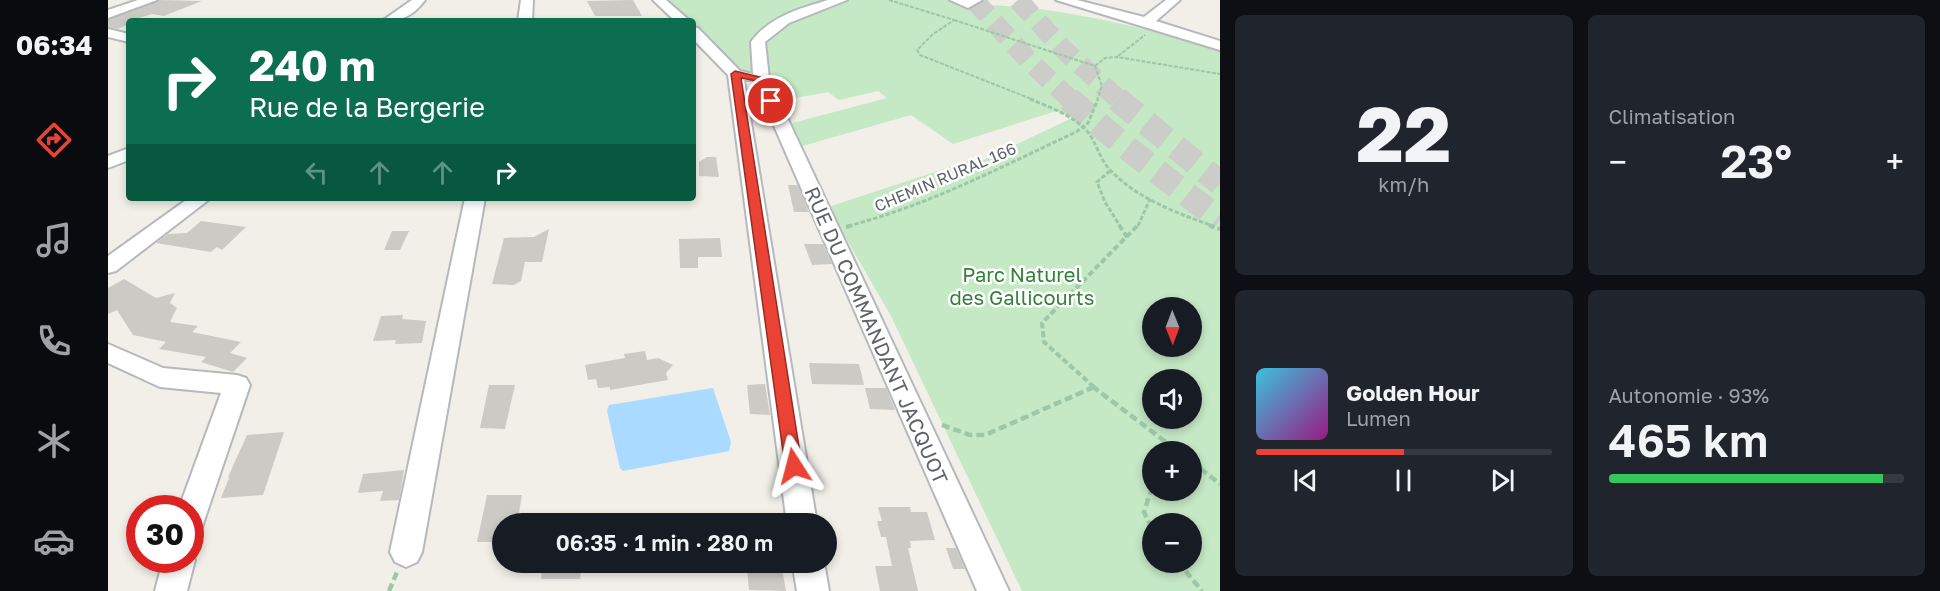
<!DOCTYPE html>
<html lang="fr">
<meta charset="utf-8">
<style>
body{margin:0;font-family:"Golos Text",sans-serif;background:#20242c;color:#f1f3f6;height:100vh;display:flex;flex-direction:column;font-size:22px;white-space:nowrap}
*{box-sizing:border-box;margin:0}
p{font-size:20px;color:#9ea1a6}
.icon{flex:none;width:33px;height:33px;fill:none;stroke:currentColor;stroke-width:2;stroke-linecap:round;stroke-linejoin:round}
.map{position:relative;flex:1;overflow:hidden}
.sheet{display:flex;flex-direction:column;gap:15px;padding:15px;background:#0d0f14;width:720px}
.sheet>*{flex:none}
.guide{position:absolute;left:18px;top:18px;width:570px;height:183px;border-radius:6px;box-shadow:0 3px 9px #0003;background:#0b6e4f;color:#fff;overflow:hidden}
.needle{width:39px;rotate:179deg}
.controls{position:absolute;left:1034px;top:297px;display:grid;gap:12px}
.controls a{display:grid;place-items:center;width:60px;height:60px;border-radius:50%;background:#171b24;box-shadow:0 3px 9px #0003;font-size:30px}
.speed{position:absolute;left:18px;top:495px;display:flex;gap:12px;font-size:30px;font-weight:700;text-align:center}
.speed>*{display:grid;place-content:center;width:78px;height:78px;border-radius:50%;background:#171b24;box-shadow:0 3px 9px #0003;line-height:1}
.speed .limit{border:9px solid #d22;background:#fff;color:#111}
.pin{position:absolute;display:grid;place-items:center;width:51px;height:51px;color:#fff;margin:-26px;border:3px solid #fff;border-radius:50%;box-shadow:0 2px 6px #0007}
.me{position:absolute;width:66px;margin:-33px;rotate:351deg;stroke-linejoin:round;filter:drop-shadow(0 0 4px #0008)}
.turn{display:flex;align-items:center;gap:21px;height:126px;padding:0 24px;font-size:27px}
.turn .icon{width:78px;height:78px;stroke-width:2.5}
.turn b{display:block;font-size:42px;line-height:51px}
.lanes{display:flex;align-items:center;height:57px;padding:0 24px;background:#0003;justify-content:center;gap:30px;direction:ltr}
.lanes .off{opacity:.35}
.big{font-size:45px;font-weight:600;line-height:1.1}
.sheet .widget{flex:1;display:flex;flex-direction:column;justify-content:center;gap:9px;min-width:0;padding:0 21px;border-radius:9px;background:#20242c}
.sheet .dial{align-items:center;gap:0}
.dial b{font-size:78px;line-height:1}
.song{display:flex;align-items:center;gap:18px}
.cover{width:72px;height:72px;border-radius:9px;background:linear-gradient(135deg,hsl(190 70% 55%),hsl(310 70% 35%))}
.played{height:6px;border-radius:3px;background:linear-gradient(90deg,#ea4335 50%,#363941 50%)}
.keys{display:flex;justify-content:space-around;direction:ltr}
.heat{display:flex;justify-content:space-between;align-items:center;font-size:33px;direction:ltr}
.charge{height:9px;border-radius:4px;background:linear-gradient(90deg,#34c759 93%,#363941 0)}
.sheet .tiles{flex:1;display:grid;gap:15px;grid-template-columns:repeat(2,1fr)}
.trip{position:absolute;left:384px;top:513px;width:345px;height:60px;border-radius:30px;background:#171b24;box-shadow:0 3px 9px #0003;font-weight:600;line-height:60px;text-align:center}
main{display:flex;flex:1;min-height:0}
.tabs{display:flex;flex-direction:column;width:108px;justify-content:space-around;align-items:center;background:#090b0e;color:#9ea1a6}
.tabs .icon{width:42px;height:42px}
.tabs .active{color:#ea4335}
.tabs b{font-size:27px;color:#f1f3f6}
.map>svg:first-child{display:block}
.green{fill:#c5e8c5;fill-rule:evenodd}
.water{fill:#aadaff}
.building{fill:#cccac5}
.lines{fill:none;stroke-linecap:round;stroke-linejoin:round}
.highway-tunnel-far1{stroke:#ccccc8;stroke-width:20;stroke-dasharray:20 10;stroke-linecap:butt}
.highway-tunnel{stroke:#ccccc8;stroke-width:25;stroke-dasharray:25 13;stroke-linecap:butt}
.minor-casing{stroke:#b5b8bc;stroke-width:4}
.path-far3{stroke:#9cc7a9;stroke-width:2;stroke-dasharray:4 1.5;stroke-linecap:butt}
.path-far2{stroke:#9cc7a9;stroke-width:3;stroke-dasharray:4.5 2;stroke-linecap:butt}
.path-far1{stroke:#9cc7a9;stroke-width:4;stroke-dasharray:6 3;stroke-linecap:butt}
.path{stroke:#9cc7a9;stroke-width:4.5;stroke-dasharray:8 4;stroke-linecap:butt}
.minor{fill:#fff;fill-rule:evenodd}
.route{fill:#ea4335;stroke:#982c22;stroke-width:1.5}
.labels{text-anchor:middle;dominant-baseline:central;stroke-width:5;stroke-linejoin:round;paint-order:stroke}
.far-street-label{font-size:16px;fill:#5f6368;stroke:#fff}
.park-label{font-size:20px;fill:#348238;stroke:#fff}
.street-label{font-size:20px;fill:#5f6368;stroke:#fff}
</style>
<main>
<nav class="tabs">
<b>06:34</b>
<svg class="icon active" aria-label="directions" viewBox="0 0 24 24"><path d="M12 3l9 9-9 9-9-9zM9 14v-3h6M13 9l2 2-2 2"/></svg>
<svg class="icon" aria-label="music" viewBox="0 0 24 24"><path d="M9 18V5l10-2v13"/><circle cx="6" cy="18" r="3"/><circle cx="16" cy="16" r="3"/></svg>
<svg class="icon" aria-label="phone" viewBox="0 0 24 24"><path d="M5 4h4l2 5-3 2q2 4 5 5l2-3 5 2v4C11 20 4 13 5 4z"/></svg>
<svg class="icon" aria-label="climate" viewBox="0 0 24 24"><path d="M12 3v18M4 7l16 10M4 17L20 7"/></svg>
<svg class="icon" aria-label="car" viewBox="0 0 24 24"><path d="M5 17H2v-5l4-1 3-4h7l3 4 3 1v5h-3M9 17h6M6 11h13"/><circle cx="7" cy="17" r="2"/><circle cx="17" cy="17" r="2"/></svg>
</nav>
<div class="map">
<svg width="1112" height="591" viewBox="0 0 1112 591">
<rect width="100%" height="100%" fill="#f1efe8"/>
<path class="green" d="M556 0H842L862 6C922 0 1050 30 1112 50V591H914L783 316 720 207 870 158 875 160 964 118 948 111 845 144 803 115 691 147 681 124 779 98 770 91 731 100 720 92 671 101 646 69 640 72 622 65 585 27V21H579ZM1044 308H1083V346H1044ZM1044 380H1083V418H1044ZM1044 452H1083V490H1044ZM1044 524H1083V562H1044Z"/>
<polygon class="water" points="605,388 623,442 621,451 515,471 512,468 499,411 501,405"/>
<g class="building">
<polygon points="51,0 94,1 56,16 44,14 21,21 21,24 10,29 0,27 0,20"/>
<polygon points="525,0 534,16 487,16 479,1"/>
<polygon points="599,157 608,157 611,177 591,176 591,162"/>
<polygon points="680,185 690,185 701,212 686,212"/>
<polygon points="93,221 138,227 114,250 109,247 103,252 48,243 60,234 79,233"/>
<polygon points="441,229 434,262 417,262 413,281 406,285 384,284 396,238 426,237"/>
<polygon points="284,231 301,231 292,250 276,250"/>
<polygon points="612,238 614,257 590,257 590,268 572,268 571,239"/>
<polygon points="696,244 715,244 724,264 704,265"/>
<polygon points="16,279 48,298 67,293 62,303 69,308 62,322 90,326 84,332 133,342 122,353 139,358 125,372 93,362 98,357 51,349 58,342 25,335 9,310 0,314 0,288"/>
<polygon points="295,315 294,319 318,321 314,343 287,344 288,340 265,341 273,316"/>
<polygon points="537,351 539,360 550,358 565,365 558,373 560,380 502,390 502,387 490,388 488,379 480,380 477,365 517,358 516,354"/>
<polygon points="701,363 751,364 756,385 704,384"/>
<polygon points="657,384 662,415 642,414 639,385"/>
<polygon points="381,385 407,385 397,429 372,428"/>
<polygon points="757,388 778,388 787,410 762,409"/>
<polygon points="176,432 155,495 113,498 121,478 120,477 139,435"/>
<polygon points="296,470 291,500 272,501 275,491 250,493 255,474"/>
<polygon points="379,495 414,495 409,524 394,524 394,542 369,542"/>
<polygon points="770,507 802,507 803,512 819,512 827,540 802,541 803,548 800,548 810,591 772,591 767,566 784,566 778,537 773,537 769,521 774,521"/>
<polygon points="838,548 848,548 857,569 845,569"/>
<polygon points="435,562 474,562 472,579 433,579"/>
<polygon points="639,568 674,568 678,591 641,590"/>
</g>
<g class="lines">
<g class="highway-tunnel-far1">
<polyline points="866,0 921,61 963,100"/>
<polyline points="910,0 956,50 1011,100"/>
</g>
<g class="highway-tunnel">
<polyline points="961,99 1014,144 1112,220"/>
<polyline points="1009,99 1112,183"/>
</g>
<defs>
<g id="minor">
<polygon points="30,0 49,0 0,18 0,10"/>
<path d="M304 0H317C305 16 294 21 274 21Z"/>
<polygon points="413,0 425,0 424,21 410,21"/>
<polygon points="545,0 558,0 582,21 567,21"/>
<path d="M720 0H739L681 23 657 42 661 79 901 591H869L646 80H636L709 524H679L620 75 585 39V27L590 28 632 71 645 74 643 42C662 16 691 9 720 0Z"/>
<polygon points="842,0 874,0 860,8"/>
<polygon points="948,0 969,0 1036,17 1058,0 1072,0 1048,21 1112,41 1112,50"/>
<polygon points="0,29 21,34 21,42 0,37"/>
<polygon points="21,148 21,160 0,168 0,156"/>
<polygon points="81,198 103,198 8,271 0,273 0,256"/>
<polygon points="357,198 377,198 314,552 309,562 298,567 287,562 282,552"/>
<polygon points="0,344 55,368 129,375 138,378 142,385 93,530 82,534 82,508 71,508 113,393 52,387 0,363"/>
<polygon points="82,550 87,560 79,591 47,591 55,560 82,560"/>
<polygon points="684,562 716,562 721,591 689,591"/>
</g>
</defs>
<use href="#minor" class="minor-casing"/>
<g class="path-far3">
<polyline points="781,0 846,20 824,35 809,50 812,55 926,100"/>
<polyline points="846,20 987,66"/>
<polyline points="1010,56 1037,35"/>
<polyline points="987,66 997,58 1009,57 1112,74"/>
<polyline points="987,66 994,86 989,100"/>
</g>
<g class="path-far2">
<path d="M922 99C941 107 970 117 982 135 989 146 993 161 1003 171 1030 199 1069 213 1105 226"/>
<polyline points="1002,171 989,182 997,202 1012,226"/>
<path d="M740 226C821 205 893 167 968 132L980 123 990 99"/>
<polyline points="1030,226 1042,199"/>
</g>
<g class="path-far1">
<polyline points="1011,225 1019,237"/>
<polyline points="1101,225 1112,229"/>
<polyline points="738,227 746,225"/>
<polyline points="986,387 936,342 934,323 1030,225"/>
</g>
<g class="path">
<polyline points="984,386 1071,452"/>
<polyline points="834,425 862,435 877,435 986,387"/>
<polyline points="1083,461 1112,484"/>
<polyline points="1044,487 1036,512 1044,529"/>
<polyline points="1070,562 1094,591"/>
<polyline points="281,591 289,572"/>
</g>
<use href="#minor" class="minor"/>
</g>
<polygon class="route" points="627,71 656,78 668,101 659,103 649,81 633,78 694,466 692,472 686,474 679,472 677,466 623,74"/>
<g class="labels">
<g class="far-street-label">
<text transform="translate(837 177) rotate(-23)">CHEMIN RURAL 166</text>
</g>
<g class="park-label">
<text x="914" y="274">Parc Naturel<tspan x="914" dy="23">des Gallicourts</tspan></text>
</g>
<g class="street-label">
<text transform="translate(769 335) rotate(66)">RUE DU COMMANDANT JACQUOT</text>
</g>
</g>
</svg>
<div class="controls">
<a><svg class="needle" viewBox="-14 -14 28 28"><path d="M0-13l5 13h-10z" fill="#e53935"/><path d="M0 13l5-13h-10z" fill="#9ea1a6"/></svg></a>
<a><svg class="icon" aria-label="sound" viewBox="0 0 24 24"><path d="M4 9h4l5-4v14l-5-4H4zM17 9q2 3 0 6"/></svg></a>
<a>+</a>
<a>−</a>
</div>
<div class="speed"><div class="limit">30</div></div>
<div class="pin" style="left:663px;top:101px;background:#d93025"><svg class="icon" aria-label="arrive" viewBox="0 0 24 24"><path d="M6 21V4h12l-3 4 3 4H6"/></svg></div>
<svg class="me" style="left:686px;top:466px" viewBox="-20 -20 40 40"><path d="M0-17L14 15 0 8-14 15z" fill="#ea4335" stroke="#fff" stroke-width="4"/></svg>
<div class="trip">06:35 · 1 min · 280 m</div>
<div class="guide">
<div class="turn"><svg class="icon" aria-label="right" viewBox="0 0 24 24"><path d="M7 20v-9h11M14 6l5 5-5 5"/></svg><div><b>240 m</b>Rue de la Bergerie</div></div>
<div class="lanes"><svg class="icon off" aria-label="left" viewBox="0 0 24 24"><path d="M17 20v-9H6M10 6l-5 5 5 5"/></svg><svg class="icon off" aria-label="ahead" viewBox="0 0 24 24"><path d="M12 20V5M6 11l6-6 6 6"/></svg><svg class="icon off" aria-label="ahead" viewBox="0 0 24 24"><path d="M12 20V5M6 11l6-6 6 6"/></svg><svg class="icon" aria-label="right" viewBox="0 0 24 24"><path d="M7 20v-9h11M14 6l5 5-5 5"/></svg></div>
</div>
</div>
<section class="sheet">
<div class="tiles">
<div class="widget dial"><b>22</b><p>km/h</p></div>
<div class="widget"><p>Climatisation</p>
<div class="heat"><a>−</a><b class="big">23°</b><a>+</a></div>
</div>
<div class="widget">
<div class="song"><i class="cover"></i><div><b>Golden Hour</b><p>Lumen</p></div></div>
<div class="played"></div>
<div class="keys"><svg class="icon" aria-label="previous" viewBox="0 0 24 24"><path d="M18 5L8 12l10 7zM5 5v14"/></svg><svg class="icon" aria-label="pause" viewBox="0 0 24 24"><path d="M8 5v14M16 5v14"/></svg><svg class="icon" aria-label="next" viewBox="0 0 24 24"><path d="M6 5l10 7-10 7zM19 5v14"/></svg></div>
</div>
<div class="widget"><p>Autonomie · 93%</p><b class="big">465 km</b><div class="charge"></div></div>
</div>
</section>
</main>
